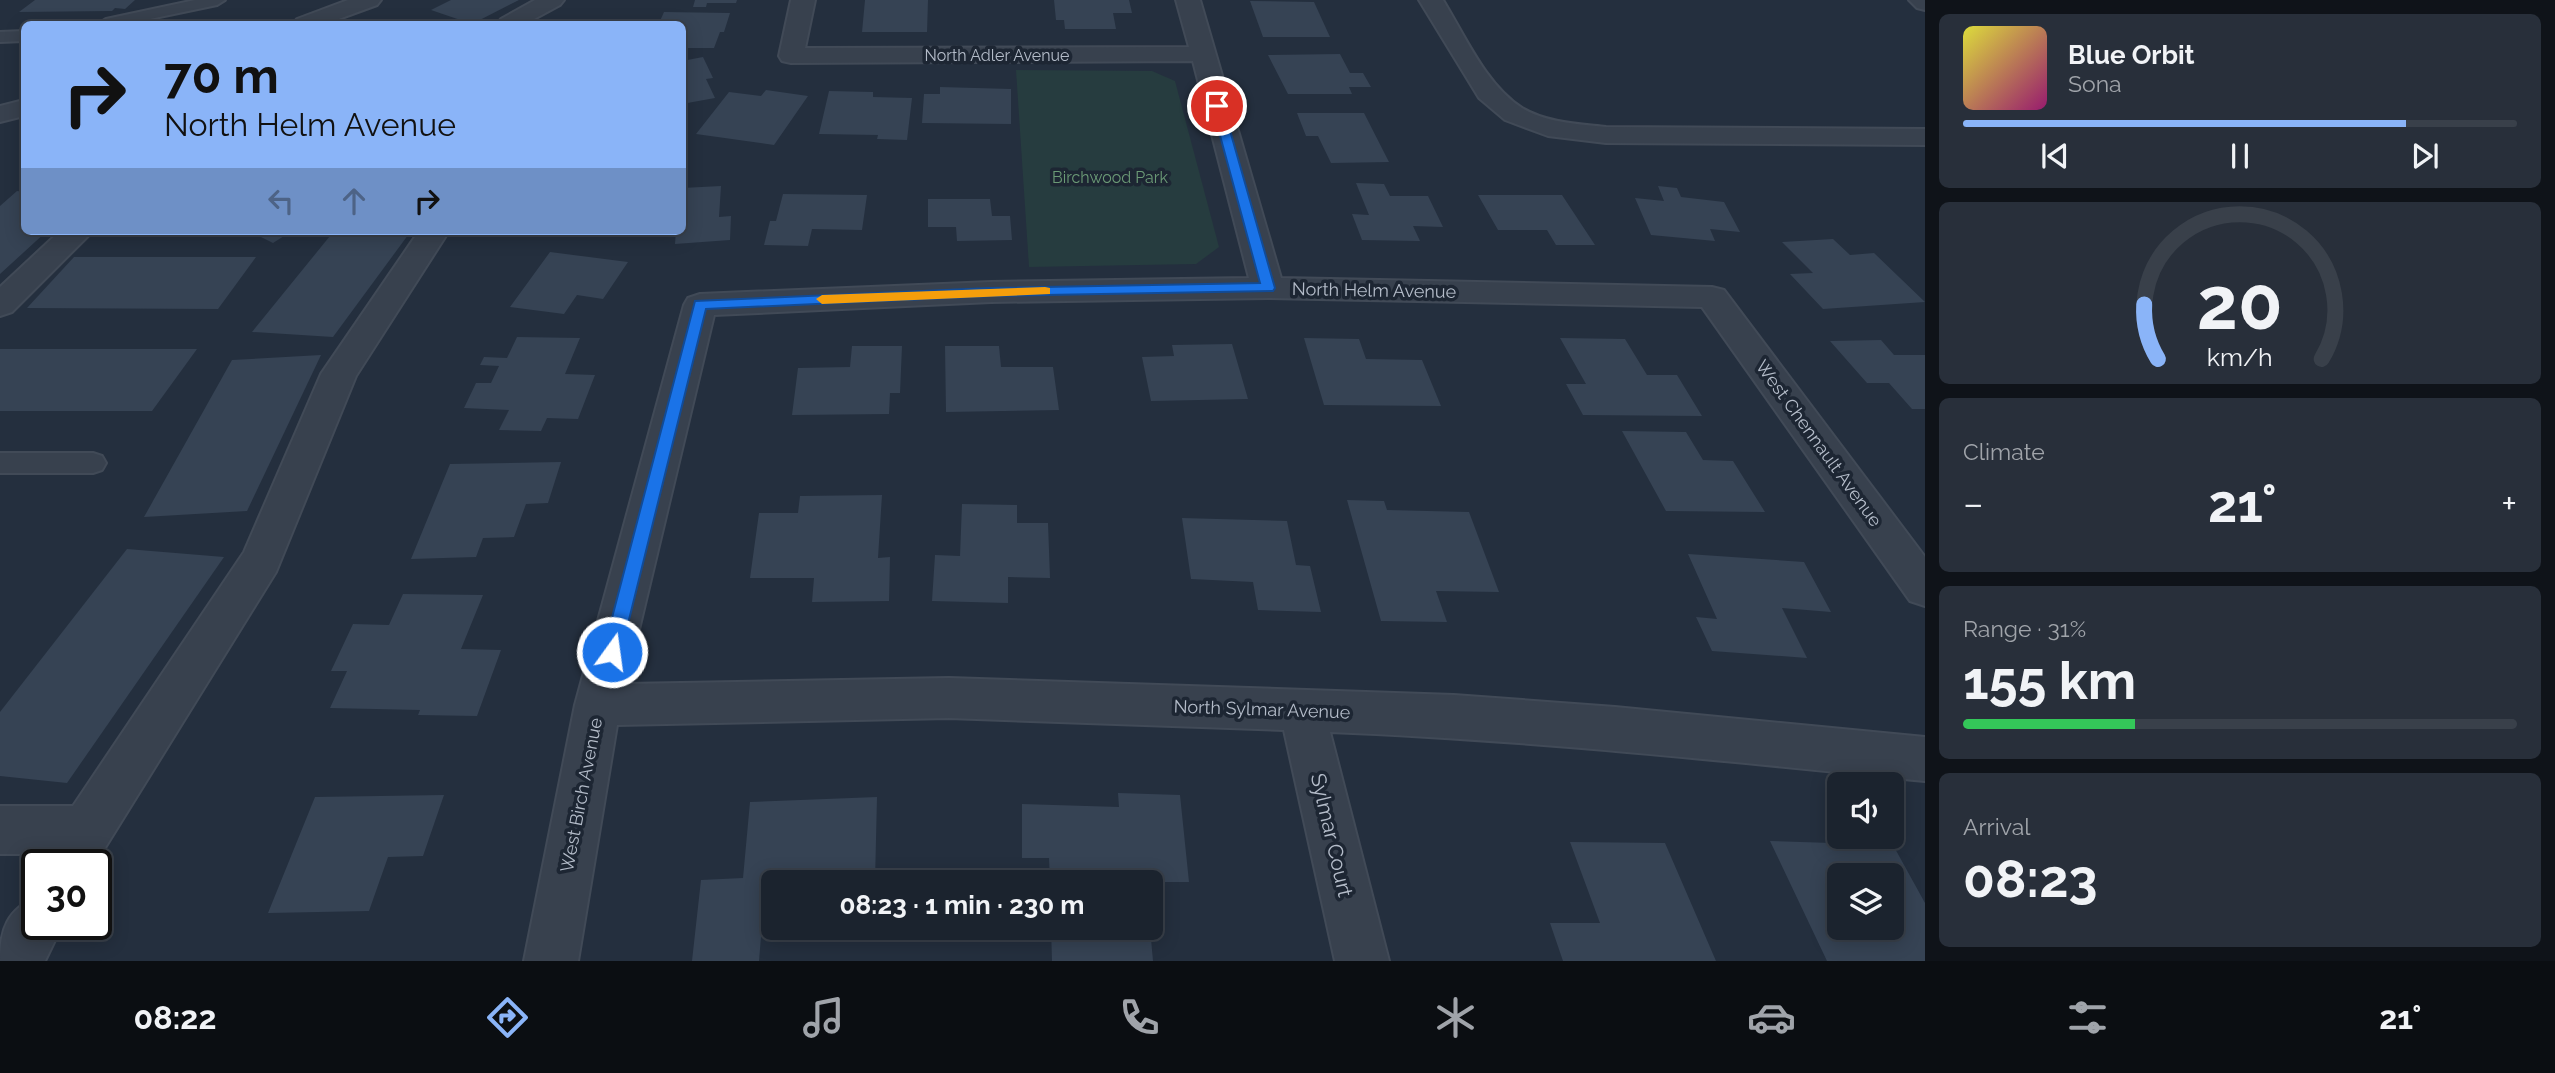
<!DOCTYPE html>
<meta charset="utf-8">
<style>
body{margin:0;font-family:Raleway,sans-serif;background:#282f3a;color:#f1f3f6;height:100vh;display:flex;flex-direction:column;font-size:26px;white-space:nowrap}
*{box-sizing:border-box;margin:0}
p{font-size:23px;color:#a0a4aa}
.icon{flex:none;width:38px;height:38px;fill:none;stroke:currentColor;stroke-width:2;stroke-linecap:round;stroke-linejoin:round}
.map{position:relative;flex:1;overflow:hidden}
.side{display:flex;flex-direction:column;gap:14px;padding:14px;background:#0f1319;width:630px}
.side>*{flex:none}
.top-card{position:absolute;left:21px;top:21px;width:665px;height:214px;border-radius:10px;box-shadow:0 4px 18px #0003,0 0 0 2px #39404a;background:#8ab4f8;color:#111;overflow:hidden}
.buttons{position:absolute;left:1827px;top:772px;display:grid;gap:14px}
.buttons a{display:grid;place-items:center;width:77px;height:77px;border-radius:10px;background:#1b232e;box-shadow:0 4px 18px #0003,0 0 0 2px #39404a;font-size:35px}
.speed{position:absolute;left:21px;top:849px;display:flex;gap:14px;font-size:35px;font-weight:700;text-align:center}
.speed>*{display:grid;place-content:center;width:91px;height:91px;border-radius:50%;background:#1b232e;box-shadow:0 4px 18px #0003,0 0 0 2px #39404a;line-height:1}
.speed .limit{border:4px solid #111;border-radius:10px;background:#fff;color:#111}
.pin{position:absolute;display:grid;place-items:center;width:60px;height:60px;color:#fff;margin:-30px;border:4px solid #fff;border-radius:50%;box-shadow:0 2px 7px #0007}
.me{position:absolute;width:77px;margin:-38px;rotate:14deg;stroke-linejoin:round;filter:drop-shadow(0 0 5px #0008)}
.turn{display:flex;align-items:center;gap:24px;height:147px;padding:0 28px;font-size:32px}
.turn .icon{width:91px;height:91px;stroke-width:2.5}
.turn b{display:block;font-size:49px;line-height:60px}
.lanes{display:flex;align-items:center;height:66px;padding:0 28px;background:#0003;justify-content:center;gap:35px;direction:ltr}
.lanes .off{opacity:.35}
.big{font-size:52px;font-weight:700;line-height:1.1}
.side .widget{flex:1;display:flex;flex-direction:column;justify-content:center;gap:10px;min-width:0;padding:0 24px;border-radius:10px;background:#282f3a}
.side .dial{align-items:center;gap:0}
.dial svg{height:182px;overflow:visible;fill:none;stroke:#39404a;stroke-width:7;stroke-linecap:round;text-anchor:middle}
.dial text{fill:#f1f3f6;stroke:none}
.song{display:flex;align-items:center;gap:21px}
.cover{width:84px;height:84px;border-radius:10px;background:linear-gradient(135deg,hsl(60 70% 55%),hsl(320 70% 35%))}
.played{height:7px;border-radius:4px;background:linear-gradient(90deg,#8ab4f8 80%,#39404a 80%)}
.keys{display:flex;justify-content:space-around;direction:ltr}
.heat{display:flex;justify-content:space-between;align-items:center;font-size:38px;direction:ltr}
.charge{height:10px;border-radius:5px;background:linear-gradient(90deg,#34c759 31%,#39404a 0)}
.trip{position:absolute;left:761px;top:870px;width:402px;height:70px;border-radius:10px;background:#1b232e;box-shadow:0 4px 18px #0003,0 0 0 2px #39404a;font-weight:700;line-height:70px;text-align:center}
.tab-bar{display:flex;height:112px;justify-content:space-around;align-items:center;background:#0b0e12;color:#a0a4aa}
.tab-bar .icon{width:49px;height:49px}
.tab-bar .current{color:#8ab4f8}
.tab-bar b{font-size:32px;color:#f1f3f6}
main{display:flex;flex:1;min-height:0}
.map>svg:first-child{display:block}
.green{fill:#263c3f}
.building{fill:#364354;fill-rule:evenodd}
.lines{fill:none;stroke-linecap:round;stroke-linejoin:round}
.lane-casing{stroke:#414a57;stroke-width:4}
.street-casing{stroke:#414a57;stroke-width:4}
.lane{fill:#38414e;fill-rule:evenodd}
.street{fill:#38414e;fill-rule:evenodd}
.route{fill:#1a73e8;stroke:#114b97;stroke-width:2}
.slow{fill:#f59e0b}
.labels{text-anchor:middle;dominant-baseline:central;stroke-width:7;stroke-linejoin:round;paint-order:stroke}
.far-street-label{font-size:16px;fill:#b4bcc9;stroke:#1d2633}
.far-park-label{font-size:16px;fill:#6b9a76;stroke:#1d2633}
.street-label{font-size:18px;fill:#b4bcc9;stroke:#1d2633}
.near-street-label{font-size:21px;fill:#b4bcc9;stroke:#1d2633}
</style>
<main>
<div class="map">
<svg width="1925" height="961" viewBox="0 0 1925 961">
<rect width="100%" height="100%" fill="#242f3e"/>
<polygon class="green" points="1016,70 1152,71 1175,81 1219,247 1196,264 1029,267"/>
<g class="building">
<polygon points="35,0 135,0 125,9 115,8 112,11 19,12"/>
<polygon points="451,0 519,0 472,24 431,10"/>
<polygon points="695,0 737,0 736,3 707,3 706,7 693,7"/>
<polygon points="865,0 928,0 927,32 862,32"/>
<polygon points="1054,0 1129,0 1132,13 1113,13 1116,29 1065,29 1064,20 1056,20"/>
<polygon points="1250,1 1314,2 1330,37 1263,37"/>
<polygon points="664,12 730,13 724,32 720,32 714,48 682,48 682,24 653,24 655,20 660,21"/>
<polygon points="1340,54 1350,73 1363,73 1371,87 1349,87 1352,94 1288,94 1268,55"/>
<polygon points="703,57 713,78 706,79 715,98 682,104 682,61"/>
<polygon points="940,87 1011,89 1011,124 922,123 924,94 940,94"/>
<polygon points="766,90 808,96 774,145 696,134 729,92 761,96"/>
<polygon points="829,91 873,92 873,97 912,98 907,140 877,139 878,135 819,134"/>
<polygon points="1297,113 1364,113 1389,162 1331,163 1318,136 1306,136"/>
<polygon points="1356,183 1384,184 1390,196 1428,196 1443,227 1413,226 1420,241 1362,240 1352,214 1369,215"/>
<polygon points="721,186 719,217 731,216 730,240 675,244 676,231 682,231 682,188"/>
<polygon points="1658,186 1677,188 1681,197 1724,202 1740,232 1710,229 1715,241 1651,235 1635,198 1664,201"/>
<polygon points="17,191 24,192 24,231 47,231 0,274 0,206"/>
<polygon points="783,194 867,195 862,230 812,229 808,246 764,245 770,221 776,221"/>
<polygon points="1478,195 1562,195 1595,245 1556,245 1547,230 1498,230"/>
<polygon points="928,199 990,199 992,216 1010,216 1012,240 957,241 956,227 928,227"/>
<polygon points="249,231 292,231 273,243"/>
<polygon points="334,231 411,231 333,337 252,332"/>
<polygon points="1833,239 1850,255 1874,253 1925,302 1823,309 1790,274 1813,273 1782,242"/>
<polygon points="550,252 628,262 603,299 577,295 564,314 510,307"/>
<polygon points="74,257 256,257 218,309 27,308"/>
<polygon points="517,337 580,338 565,374 595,375 578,419 547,418 541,431 499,430 509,410 464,408 476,383 491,383 499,366 480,365 484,357 507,358"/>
<polygon points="1304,338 1359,339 1366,359 1422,360 1441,406 1324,405"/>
<polygon points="1560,338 1625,339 1647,375 1677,375 1702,416 1583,415 1566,384 1586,384"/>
<polygon points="1881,340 1894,355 1925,355 1925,409 1912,409 1889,383 1867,383 1830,341"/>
<polygon points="1232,344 1248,399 1151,401 1142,357 1174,356 1172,345"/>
<polygon points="852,346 902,346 900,393 890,393 889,414 792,415 798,368 850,367"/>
<polygon points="945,346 999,346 1001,367 1053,367 1059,410 946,412"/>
<polygon points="0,349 197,349 152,411 0,411"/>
<polygon points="321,355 247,511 144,517 232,360"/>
<polygon points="1622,431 1686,432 1703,460 1733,461 1765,512 1666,511"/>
<polygon points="561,462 548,503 526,504 514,537 483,538 476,557 411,559 450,464"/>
<polygon points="882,495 878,558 890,557 889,601 812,602 814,578 750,578 759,513 798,513 800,496"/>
<polygon points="1347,500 1384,501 1387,510 1469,512 1499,592 1436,591 1447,622 1381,621"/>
<polygon points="962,504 1017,505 1017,523 1048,523 1050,578 1008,577 1008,603 932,601 935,555 960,556"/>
<polygon points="1182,518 1287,521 1296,565 1310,566 1321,612 1258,610 1253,582 1191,579"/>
<polygon points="127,549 224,557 67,783 0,776 0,712"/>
<polygon points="1688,554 1804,562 1831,612 1782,608 1807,658 1712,651 1696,617 1717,619"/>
<polygon points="403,594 483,595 461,649 501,650 477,716 418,715 420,710 330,708 347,671 331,671 353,624 389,625"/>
<polygon points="1118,793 1180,795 1189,882 1050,882 1049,858 1022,858 1022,804 1119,807"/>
<polygon points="444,795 423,856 388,857 369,911 268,913 315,797"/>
<polygon points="877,797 875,882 774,882 774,928 849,928 849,934 761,937 759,961 692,961 701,880 743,878 750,802"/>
<path d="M1770 841 1893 845 1925 903V961H1827ZM1839 875H1892V928H1839Z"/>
<polygon points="1570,842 1665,843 1716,961 1563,961 1550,923 1600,923"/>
<polygon points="1051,928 1150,928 1153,961 1052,961"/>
</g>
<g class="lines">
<defs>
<g id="lane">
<polygon points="195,0 225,0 217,5 126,24 98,24 106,19"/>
<polygon points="24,31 24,41 0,42 0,32"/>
<polygon points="0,453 93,453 102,456 106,463 102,470 93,473 0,473"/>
</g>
<g id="street">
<polygon points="348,0 381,0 377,5 325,24 293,24 297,19"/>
<polygon points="535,0 564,0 560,5 525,24 497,24 501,19"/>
<path d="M791 0H815L805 48 1189 47 1176 0H1200L1281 278 1712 287 1724 290 1925 557V606L1910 601 1702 307 1268 298 991 302 714 315 626 684 949 678 1454 695 1615 707 1925 737V781C1727 761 1530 740 1330 732L1389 961H1335L1284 730 949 718 617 725 578 961H524L575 705 684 305 688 298 700 294 991 282 1249 278 1193 61 791 63 782 61 779 56Z"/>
<path d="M1419 0H1443C1465 36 1486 85 1522 108 1547 123 1579 124 1606 127L1925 129V145L1606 143 1548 136 1505 120 1479 98Z"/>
<polygon points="1909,0 1925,0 1925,10 1917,8"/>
<polygon points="24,100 24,116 0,122 0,106"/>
<polygon points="60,231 93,231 12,312 0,316 0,287"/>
<polygon points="419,231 449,231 356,376 276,572 95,864 43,864 47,854 0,854 0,806 73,806 244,552 321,374"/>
<path d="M37 897V924H63L45 961H0C0 930 7 909 37 897Z"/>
</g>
</defs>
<use href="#lane" class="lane-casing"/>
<use href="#street" class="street-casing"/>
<use href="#lane" class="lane"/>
<use href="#street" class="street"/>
</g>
<polygon class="route" points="1217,102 1223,106 1275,288 1273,291 991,296 706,309 621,652 618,657 612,660 605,657 603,652 695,301 991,288 1260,283 1212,106"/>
<polygon class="slow" points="1045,287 1050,288 1050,294 822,304 816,299 822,295"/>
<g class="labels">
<g class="far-street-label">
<text x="997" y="55">North Adler Avenue</text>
</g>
<g class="far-park-label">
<text x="1110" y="177">Birchwood Park</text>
</g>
<g class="street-label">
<text transform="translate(1374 290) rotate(1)">North Helm Avenue</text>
<text transform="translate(1819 443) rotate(54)">West Chennault Avenue</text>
<text transform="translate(1262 709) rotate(2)">North Sylmar Avenue</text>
<text transform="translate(581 795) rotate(-79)">West Birch Avenue</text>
</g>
<g class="near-street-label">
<text transform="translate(1332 835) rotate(77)">Sylmar Court</text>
</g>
</g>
</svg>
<div class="buttons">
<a><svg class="icon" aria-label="sound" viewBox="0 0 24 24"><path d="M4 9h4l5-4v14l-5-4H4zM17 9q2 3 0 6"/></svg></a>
<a><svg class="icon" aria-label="layers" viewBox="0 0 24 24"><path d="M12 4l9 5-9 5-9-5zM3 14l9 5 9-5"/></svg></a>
</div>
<div class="speed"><div class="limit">30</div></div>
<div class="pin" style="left:1217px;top:106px;background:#d93025"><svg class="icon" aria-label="arrive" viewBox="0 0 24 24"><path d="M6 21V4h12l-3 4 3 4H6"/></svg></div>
<svg class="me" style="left:612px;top:652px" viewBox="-20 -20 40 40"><circle r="17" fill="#1a73e8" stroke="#fff" stroke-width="3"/><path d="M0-11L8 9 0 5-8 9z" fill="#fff"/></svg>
<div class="trip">08:23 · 1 min · 230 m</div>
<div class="top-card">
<div class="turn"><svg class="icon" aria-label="right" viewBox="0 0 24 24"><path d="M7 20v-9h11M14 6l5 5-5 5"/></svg><div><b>70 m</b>North Helm Avenue</div></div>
<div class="lanes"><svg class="icon off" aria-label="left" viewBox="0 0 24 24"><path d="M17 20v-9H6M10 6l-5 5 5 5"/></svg><svg class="icon off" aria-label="ahead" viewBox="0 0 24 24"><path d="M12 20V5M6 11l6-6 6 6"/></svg><svg class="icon" aria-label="right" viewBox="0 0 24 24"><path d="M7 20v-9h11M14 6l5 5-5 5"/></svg></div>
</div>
</div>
<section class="side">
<div class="widget">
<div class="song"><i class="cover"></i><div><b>Blue Orbit</b><p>Sona</p></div></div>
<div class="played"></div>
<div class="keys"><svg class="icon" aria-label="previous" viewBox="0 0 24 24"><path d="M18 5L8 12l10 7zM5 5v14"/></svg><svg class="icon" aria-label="pause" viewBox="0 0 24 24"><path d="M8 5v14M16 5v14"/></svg><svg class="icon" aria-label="next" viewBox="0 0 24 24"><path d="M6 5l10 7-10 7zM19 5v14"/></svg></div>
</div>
<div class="widget dial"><svg viewBox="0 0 100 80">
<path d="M14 69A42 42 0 1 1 86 69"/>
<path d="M14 69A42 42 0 0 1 8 45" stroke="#8ab4f8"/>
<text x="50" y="56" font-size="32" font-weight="700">20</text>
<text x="50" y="72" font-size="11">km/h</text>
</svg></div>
<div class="widget"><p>Climate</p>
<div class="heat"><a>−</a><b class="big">21°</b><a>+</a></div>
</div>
<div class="widget"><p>Range · 31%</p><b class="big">155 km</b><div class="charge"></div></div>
<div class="widget"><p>Arrival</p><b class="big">08:23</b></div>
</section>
</main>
<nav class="tab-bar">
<b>08:22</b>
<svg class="icon current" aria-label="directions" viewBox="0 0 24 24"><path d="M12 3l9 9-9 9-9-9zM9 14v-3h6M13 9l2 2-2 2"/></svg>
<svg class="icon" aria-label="music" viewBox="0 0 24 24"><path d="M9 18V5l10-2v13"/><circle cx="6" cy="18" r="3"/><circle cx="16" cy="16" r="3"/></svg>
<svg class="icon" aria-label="phone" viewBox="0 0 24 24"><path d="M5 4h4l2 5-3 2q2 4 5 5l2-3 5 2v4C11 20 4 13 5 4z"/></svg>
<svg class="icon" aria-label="climate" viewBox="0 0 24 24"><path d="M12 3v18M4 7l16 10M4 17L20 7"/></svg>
<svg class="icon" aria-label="car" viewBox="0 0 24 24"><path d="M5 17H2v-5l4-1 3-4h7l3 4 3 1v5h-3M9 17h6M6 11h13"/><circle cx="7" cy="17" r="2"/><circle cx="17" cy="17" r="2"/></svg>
<svg class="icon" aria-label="filters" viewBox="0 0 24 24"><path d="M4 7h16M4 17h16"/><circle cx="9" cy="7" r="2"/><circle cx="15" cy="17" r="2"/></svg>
<b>21°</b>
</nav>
